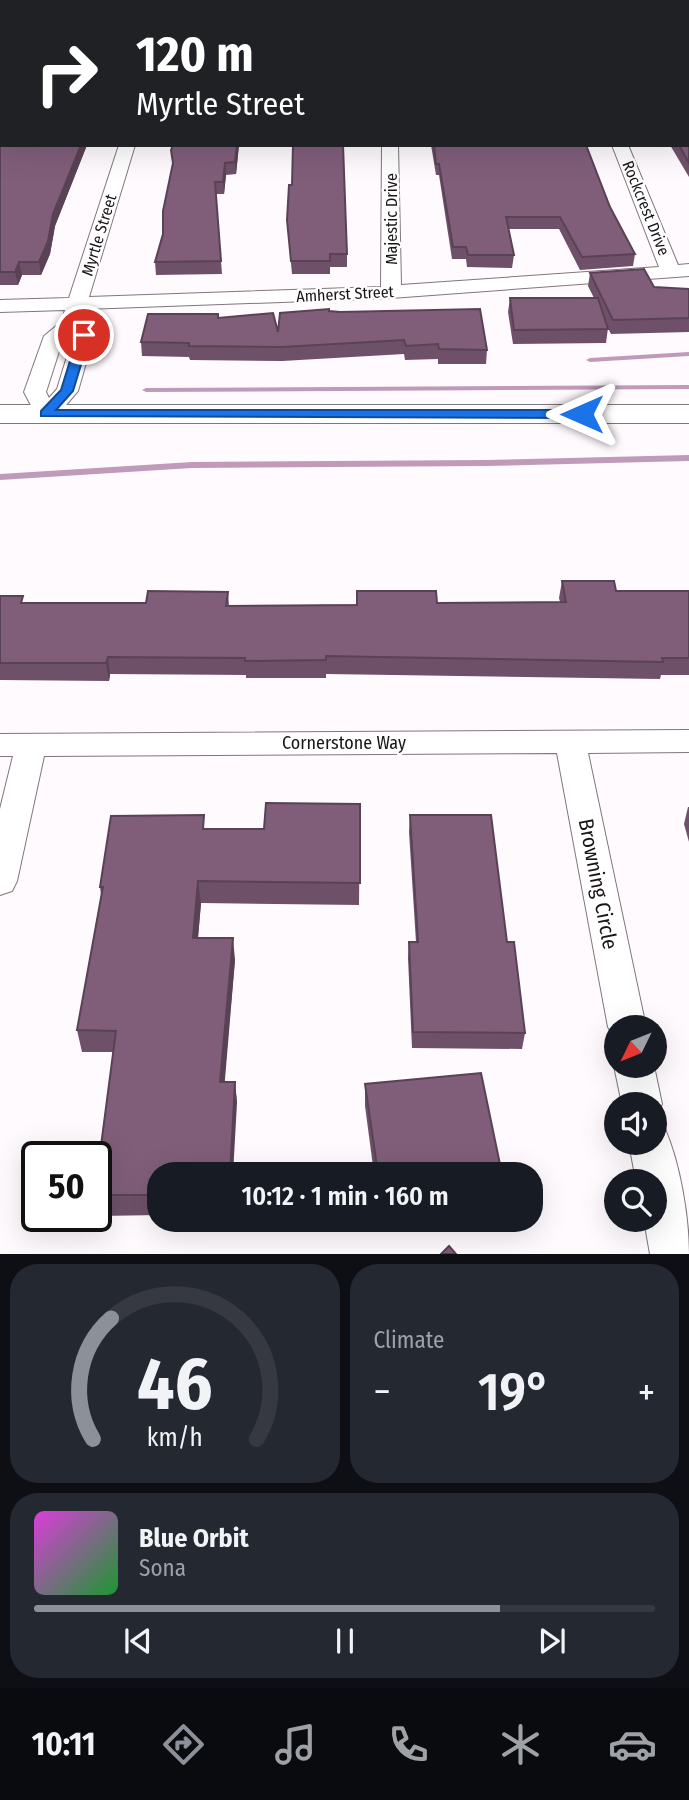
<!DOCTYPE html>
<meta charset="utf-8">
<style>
body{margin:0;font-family:"Fira Sans Condensed",sans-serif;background:#242831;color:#f1f3f6;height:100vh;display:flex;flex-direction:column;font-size:26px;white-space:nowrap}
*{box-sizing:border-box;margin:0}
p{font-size:23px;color:#9ea1a6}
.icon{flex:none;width:38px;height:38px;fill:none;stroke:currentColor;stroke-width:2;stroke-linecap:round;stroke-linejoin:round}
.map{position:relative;height:1254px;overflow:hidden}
.sheet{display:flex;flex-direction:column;gap:10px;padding:10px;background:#0d0f14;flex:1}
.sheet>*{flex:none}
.banner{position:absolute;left:0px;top:0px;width:690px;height:147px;box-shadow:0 7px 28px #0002;background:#202124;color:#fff;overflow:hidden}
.needle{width:46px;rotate:227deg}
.fabs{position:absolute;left:604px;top:1015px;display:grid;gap:14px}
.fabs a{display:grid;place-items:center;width:63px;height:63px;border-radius:50%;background:#171b24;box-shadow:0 7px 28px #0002;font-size:35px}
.speed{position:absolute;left:21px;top:1141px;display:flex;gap:14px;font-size:35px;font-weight:700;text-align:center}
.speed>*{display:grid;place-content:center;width:91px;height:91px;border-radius:50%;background:#171b24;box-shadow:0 7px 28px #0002;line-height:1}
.speed .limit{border:4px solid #111;border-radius:10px;background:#fff;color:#111}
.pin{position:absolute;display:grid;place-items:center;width:60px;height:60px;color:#fff;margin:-30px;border:4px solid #fff;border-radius:50%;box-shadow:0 2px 7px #0007}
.me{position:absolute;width:77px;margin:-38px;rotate:270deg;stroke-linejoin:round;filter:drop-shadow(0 0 5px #0008)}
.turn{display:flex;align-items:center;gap:24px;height:147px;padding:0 21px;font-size:32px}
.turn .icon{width:91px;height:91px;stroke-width:2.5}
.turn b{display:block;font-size:49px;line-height:60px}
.big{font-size:52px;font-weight:600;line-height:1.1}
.sheet .tile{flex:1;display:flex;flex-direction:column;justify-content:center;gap:10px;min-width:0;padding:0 24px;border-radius:28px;background:#242831}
.sheet .dial{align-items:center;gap:0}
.dial svg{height:182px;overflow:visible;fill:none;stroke:#363941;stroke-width:7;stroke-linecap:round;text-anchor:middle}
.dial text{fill:#f1f3f6;stroke:none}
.song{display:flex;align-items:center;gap:21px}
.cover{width:84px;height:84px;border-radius:10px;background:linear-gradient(135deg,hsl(300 70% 55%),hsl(130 70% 35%))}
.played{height:7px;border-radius:4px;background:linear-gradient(90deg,#8c9099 75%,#363941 75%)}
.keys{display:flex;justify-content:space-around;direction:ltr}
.heat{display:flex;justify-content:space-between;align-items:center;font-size:38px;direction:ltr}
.sheet .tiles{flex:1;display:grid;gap:10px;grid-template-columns:1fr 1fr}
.tile:last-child{grid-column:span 2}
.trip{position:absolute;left:147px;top:1162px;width:396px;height:70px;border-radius:28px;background:#171b24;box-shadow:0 7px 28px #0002;font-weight:600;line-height:70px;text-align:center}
.tabs{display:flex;height:112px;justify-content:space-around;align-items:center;background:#090b0e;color:#9ea1a6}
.tabs .icon{width:49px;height:49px}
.tabs .active{color:#8c9099}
.tabs b{font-size:32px;color:#f1f3f6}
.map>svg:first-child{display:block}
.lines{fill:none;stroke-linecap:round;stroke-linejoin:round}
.stream{fill:#bf9ab9;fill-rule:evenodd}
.street-casing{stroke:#81767e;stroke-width:2}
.secondary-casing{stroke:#81767e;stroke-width:2}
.street{fill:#fff;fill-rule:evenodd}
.secondary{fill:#fff;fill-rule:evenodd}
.wall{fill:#6e5169}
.shaded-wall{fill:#5a4255}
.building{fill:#805e7a;stroke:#5a4255;stroke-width:2}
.route{fill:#1a73e8;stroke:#114b97;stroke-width:2}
.labels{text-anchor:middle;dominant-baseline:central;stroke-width:5;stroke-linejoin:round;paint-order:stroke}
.far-street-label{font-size:16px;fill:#191519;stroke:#fff}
.street-label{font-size:18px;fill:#191519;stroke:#fff}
.near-street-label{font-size:21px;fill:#191519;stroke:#fff}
</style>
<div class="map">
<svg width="689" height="1254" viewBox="0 0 689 1254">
<rect width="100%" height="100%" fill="#fffafe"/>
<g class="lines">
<g class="stream">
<polygon points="689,352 689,356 590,362 586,360 590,358"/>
<polygon points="689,385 689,389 146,392 142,390 146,388"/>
<polygon points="689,455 689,461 486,466 192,468 0,480 0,474 192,462 486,460"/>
</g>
<defs>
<g id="street">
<polygon points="151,0 163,0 150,2"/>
<rect x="344" y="0" width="12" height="2"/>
<polygon points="520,0 532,0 533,2 521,2"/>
<path d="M119 145H135L89 297 381 287 382 145H398L401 285 659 267 612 145H628L678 265 689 264V276L391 298 85 309 81 323 94 335 78 391 54 419H38L24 392 44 336 61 322 65 310 0 312V300L69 298ZM70 334 73 337 57 389 49 398 46 392 63 339Z"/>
<polygon points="689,730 689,752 588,753 646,1027 616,1027 616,1040 608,1027 557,753 44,756 17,881 12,891 0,895 0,809 13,756 0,756 0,734"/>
<polygon points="616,1062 616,1066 654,1066 662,1104 656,1117 654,1104 622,1104 614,1066"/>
<path d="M654 1125 665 1129C680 1164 689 1216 689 1254H650L644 1220H654V1181H636L629 1143H654Z"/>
</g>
<rect id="secondary" x="0" y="405" width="689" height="18"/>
</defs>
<use href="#street" class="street-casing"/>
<use href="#secondary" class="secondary-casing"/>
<use href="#street" class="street"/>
<use href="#secondary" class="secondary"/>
</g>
<g class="wall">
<polygon points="0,0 123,0 122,2 2,2 2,145 87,145 55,226 50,254 41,275 22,275 18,285 0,285"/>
<polygon points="566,0 689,0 689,177 670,145 688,145 688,2 567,2"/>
<polygon points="239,145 236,174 226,175 224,194 216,194 222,274 156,275 155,262 163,234 173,166 171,150"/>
<polygon points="431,145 586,145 610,207 635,254 633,266 580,270 559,229 508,229 514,255 512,268 467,267 466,259 452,259 439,175 436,175"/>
<polygon points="292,185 347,254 347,267 330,267 330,274 292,274 287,220"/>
<polygon points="590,273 654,287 689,289 689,332 611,334 608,328 606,343 513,344 508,312 510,298 594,298 588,286"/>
<polygon points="329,311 487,350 486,364 438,364 438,359 405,360 404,354 282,361 190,360 189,357 142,356 141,342 219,318 278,332"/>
<polygon points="562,581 616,591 689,591 689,675 661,675 660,679 326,674 326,678 246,678 246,675 110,674 109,681 0,680 0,596 24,603 146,603 228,592 229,606 560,602 559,598"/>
<polygon points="360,804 359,905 201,903 198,938 235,960 224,1082 235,1082 237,1103 159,1174 159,1215 100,1216 96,1201 96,1184 113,1052 82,1052 77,1030 101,895 100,887 206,829 264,829"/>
<polygon points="688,807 689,807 689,842 684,824"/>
<polygon points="410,815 507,942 525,1033 522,1049 412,1048 408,958 409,942 416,942 409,832"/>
<polygon points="365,1084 502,1174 374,1174 365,1106"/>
</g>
<g class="shaded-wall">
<polygon points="81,145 87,145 55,226 50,254 41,275 39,262 53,214"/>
<polygon points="237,145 239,145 236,174 235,162"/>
<polygon points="225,163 226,175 224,194 223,182"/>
<polygon points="19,262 22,275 18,285 15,272"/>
<polygon points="108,657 110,674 109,681 106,663"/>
<polygon points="198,881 201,903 196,960 193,938"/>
<polygon points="233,938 235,960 223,1103 220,1082"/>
<polygon points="235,1082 237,1103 233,1174 230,1174"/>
</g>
<g class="building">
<polygon points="0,0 118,0 117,2 2,2 2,145 81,145 53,214 48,241 39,262 19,262 15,272 0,272"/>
<rect x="182" y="0" width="139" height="2"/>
<polygon points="386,0 502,0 503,2 386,2"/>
<polygon points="572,0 689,0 689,163 679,145 688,145 688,2 573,2"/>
<polygon points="173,145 237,145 235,162 225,163 223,182 215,182 221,261 155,262 163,234 163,211 173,163 171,150"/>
<polygon points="293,145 343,145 347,254 330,254 330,261 291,261 287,220 289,185 292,185"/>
<polygon points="434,145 586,145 610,207 635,254 582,257 560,217 506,217 514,255 468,255 466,247 453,247 439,164 436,164"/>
<polygon points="644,269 654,287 689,289 689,318 613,320 590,273"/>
<polygon points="510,298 598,298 608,329 514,330"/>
<polygon points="329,309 329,311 340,312 480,309 487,350 439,349 438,344 406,346 404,340 282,347 189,346 189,343 141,342 148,314 218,314 218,318 273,313 278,332 280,313"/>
<polygon points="562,581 614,581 616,591 689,591 689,658 662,658 663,662 326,656 326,660 245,661 245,658 108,657 106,663 0,663 0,596 23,596 21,603 146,603 148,591 228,592 226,606 357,605 357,591 436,591 437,603 566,602"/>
<polygon points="266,803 360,804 360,883 198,881 193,938 233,938 220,1082 235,1082 230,1174 159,1174 159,1195 96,1195 96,1184 116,1031 77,1030 103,887 100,887 111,816 204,815 203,829 264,829"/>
<polygon points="410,815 491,815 507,942 514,942 525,1033 413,1032 409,942 418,942"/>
<polygon points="481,1073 502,1174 378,1174 365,1084"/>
<polygon points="449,1246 456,1254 441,1254"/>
</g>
<polygon class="route" points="84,331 90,335 73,391 56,410 582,410 588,414 582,418 41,416 41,411 61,390 78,335"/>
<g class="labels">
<g class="far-street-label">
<text transform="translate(646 208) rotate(68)">Rockcrest Drive</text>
<text transform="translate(391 219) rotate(-90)">Majestic Drive</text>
<text transform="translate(99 235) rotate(-73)">Myrtle Street</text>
<text transform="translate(345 294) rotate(-3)">Amherst Street</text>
</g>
<g class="street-label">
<text x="344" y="743">Cornerstone Way</text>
</g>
<g class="near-street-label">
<text transform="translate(598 884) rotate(79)">Browning Circle</text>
</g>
</g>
</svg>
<div class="fabs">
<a><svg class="needle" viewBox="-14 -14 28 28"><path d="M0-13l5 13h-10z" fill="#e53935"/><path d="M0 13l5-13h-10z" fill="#9ea1a6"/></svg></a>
<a><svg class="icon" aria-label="sound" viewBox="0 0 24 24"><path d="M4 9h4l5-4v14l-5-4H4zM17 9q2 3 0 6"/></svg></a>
<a><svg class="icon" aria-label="search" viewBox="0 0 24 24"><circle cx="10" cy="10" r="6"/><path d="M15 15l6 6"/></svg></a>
</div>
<div class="speed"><div class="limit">50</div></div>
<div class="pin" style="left:84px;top:335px;background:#d93025"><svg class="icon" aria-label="arrive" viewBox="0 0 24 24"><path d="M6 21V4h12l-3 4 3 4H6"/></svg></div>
<svg class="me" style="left:582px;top:414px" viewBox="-20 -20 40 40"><path d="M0-17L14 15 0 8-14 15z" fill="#1a73e8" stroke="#fff" stroke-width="4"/></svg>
<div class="trip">10:12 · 1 min · 160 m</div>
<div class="banner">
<div class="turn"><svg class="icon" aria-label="right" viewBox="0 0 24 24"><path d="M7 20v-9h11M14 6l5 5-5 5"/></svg><div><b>120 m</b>Myrtle Street</div></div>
</div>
</div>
<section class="sheet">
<div class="tiles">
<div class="tile dial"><svg viewBox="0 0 100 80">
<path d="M14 69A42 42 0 1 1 86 69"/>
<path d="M14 69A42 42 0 0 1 22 16" stroke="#8c9099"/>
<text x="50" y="56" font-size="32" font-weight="700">46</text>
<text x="50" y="72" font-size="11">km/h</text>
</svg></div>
<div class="tile"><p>Climate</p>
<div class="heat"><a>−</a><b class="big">19°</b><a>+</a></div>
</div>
<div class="tile">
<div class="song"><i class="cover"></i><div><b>Blue Orbit</b><p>Sona</p></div></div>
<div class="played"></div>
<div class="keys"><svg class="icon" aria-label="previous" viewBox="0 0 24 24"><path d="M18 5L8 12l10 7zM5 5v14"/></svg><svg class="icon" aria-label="pause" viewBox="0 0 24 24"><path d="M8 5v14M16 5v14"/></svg><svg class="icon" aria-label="next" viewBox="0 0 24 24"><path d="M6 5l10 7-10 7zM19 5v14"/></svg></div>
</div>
</div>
</section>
<nav class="tabs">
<b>10:11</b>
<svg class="icon active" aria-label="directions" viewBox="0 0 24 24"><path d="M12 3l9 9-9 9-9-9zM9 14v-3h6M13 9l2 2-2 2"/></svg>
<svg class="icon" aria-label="music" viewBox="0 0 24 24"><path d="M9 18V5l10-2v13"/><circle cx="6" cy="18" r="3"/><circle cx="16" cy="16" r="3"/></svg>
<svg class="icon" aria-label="phone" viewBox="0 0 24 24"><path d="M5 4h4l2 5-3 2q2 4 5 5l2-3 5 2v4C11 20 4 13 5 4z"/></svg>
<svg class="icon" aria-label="climate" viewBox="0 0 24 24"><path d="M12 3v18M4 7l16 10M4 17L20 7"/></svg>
<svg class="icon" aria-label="car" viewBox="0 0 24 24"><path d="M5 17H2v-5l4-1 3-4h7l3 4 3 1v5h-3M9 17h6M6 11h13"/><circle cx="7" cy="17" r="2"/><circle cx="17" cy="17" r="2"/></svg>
</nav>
